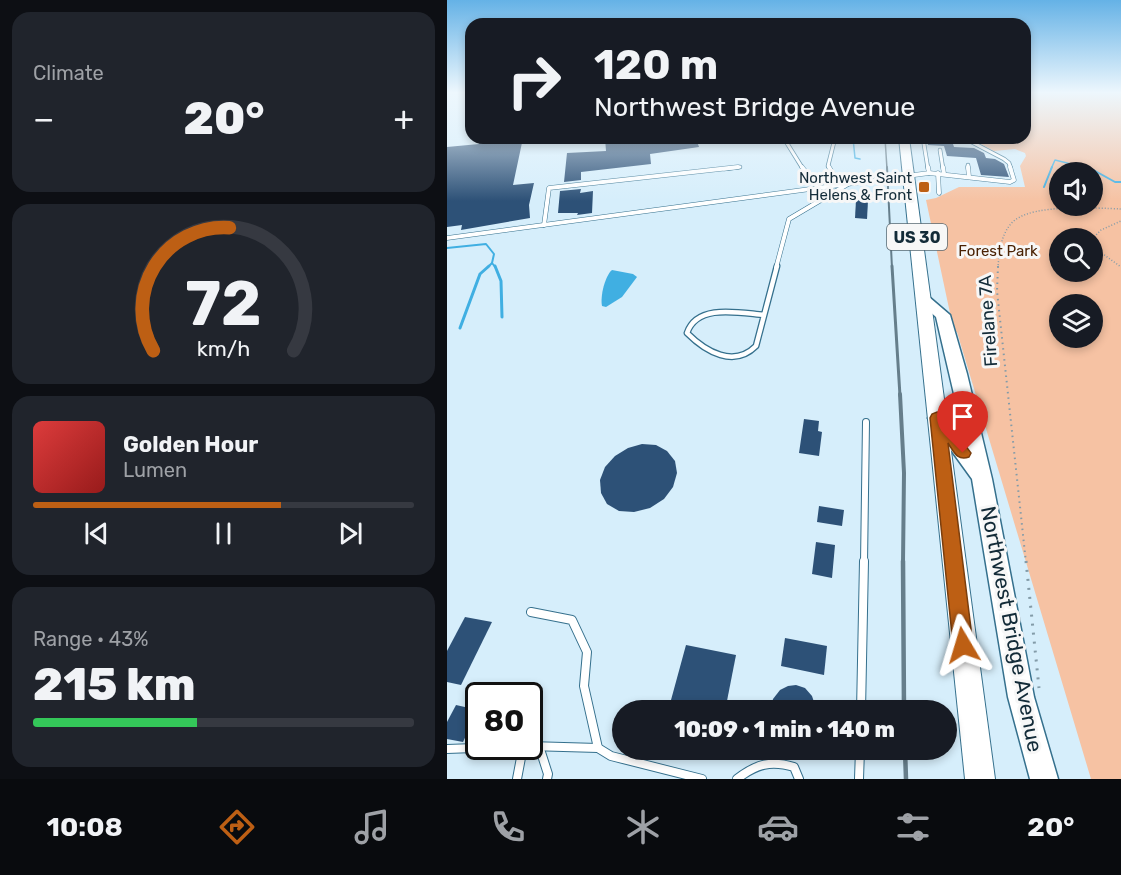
<!DOCTYPE html>
<meta charset="utf-8">
<style>
body{margin:0;font-family:Rubik,sans-serif;background:#20242c;color:#f1f3f6;height:100vh;display:flex;flex-direction:column;font-size:22px;white-space:nowrap}
*{box-sizing:border-box;margin:0}
p{font-size:20px;color:#9ea1a6}
.icon{flex:none;width:33px;height:33px;fill:none;stroke:currentColor;stroke-width:2;stroke-linecap:round;stroke-linejoin:round}
.map{position:relative;flex:1;overflow:hidden}
.panel{display:flex;flex-direction:column;gap:12px;padding:12px;background:#0d0f14;width:447px}
.panel>*{flex:none}
.banner{position:absolute;left:18px;top:18px;width:566px;height:126px;border-radius:18px;box-shadow:0 3px 9px #0003;background:#171b24;color:#f1f3f6;overflow:hidden}
.fabs{position:absolute;left:602px;top:162px;display:grid;gap:12px}
.fabs a{display:grid;place-items:center;width:54px;height:54px;border-radius:50%;background:#171b24;box-shadow:0 3px 9px #0003;font-size:30px}
.speed{position:absolute;left:18px;top:682px;display:flex;gap:12px;font-size:30px;font-weight:700;text-align:center}
.speed>*{display:grid;place-content:center;width:78px;height:78px;border-radius:50%;background:#171b24;box-shadow:0 3px 9px #0003;line-height:1}
.speed .limit{border:3px solid #111;border-radius:9px;background:#fff;color:#111}
.pin{position:absolute;display:grid;place-items:center;width:51px;height:51px;color:#fff;margin:-62px -26px;border-radius:50% 50% 50% 0;rotate:-45deg;box-shadow:0 0 6px #0007}
.pin .icon{rotate:45deg}
.me{position:absolute;width:66px;margin:-33px;rotate:353deg;stroke-linejoin:round;filter:drop-shadow(0 0 4px #0008)}
.turn{display:flex;align-items:center;gap:21px;height:126px;padding:0 30px;font-size:27px}
.turn .icon{width:78px;height:78px;stroke-width:2.5}
.turn b{display:block;font-size:42px;line-height:51px}
.big{font-size:45px;font-weight:800;line-height:1.1}
.panel .tile{flex:1;display:flex;flex-direction:column;justify-content:center;gap:9px;min-width:0;padding:0 21px;border-radius:18px;background:#20242c}
.panel .dial{align-items:center;gap:0}
.dial svg{height:156px;overflow:visible;fill:none;stroke:#363941;stroke-width:7;stroke-linecap:round;text-anchor:middle}
.dial text{fill:#f1f3f6;stroke:none}
.song{display:flex;align-items:center;gap:18px}
.cover{width:72px;height:72px;border-radius:9px;background:linear-gradient(135deg,hsl(0 70% 55%),hsl(0 70% 35%))}
.played{height:6px;border-radius:3px;background:linear-gradient(90deg,#bd5f14 65%,#363941 65%)}
.keys{display:flex;justify-content:space-around;direction:ltr}
.heat{display:flex;justify-content:space-between;align-items:center;font-size:33px;direction:ltr}
.charge{height:9px;border-radius:4px;background:linear-gradient(90deg,#34c759 43%,#363941 0)}
.trip{position:absolute;left:165px;top:700px;width:345px;height:60px;border-radius:30px;background:#171b24;box-shadow:0 3px 9px #0003;font-weight:800;line-height:60px;text-align:center}
.menu{display:flex;height:96px;justify-content:space-around;align-items:center;background:#090b0e;color:#9ea1a6}
.menu .icon{width:42px;height:42px}
.menu .current{color:#bd5f14}
.menu b{font-size:27px;color:#f1f3f6}
main{display:flex;flex:1;min-height:0}
.map>svg:first-child{display:block}
.green{fill:#f6c2a3;fill-rule:evenodd}
.water{fill:#40afe2}
.lines{fill:none;stroke-linecap:round;stroke-linejoin:round}
.stream-far2{stroke:#40afe2;stroke-width:1.5}
.stream-far1{stroke:#40afe2;stroke-width:2}
.stream{stroke:#40afe2;stroke-width:3}
.building{fill:#2d5177}
.service-far4-casing{stroke:#35708d;stroke-width:4.5}
.service-far3-casing{stroke:#35708d;stroke-width:5}
.service-far2-casing{stroke:#35708d;stroke-width:7}
.service-far1-casing{stroke:#35708d;stroke-width:8}
.service-casing{stroke:#35708d;stroke-width:10}
.primary-casing{stroke:#35708d;stroke-width:3}
.trunk-casing{stroke:#35708d;stroke-width:2}
.path-far2{stroke:#839ba8;stroke-width:1.5;stroke-dasharray:1 2;stroke-linecap:butt}
.path-far1{stroke:#839ba8;stroke-width:2;stroke-dasharray:1.5 4;stroke-linecap:butt}
.path{stroke:#839ba8;stroke-width:3;stroke-dasharray:2 7;stroke-linecap:butt}
.service-far4{stroke:#fff;stroke-width:3}
.service-far3{stroke:#fff;stroke-width:4}
.service-far2{stroke:#fff;stroke-width:4.5}
.service-far1{stroke:#fff;stroke-width:6}
.service{stroke:#fff;stroke-width:8}
.primary{fill:#fff;fill-rule:evenodd}
.trunk{fill:#fff;fill-rule:evenodd}
.rail-far4{stroke:#667e8b;stroke-width:1.5}
.rail-far3{stroke:#667e8b;stroke-width:2}
.rail-far2{stroke:#667e8b;stroke-width:3}
.rail-far1{stroke:#667e8b;stroke-width:4}
.rail{stroke:#667e8b;stroke-width:4.5}
.route{fill:#bd5f14;stroke:#7b3e0d;stroke-width:1.5}
.poi-dot{fill:#bd5f14;stroke:#f7f7f7;stroke-width:2}
.labels{text-anchor:middle;dominant-baseline:central;stroke-width:6;stroke-linejoin:round;paint-order:stroke}
.far-poi-label{font-size:15px;fill:#132b38;stroke:#f7f7f7;text-anchor:end}
.far-park-label{font-size:15px;fill:#4a2204;stroke:#f7f7f7}
.shield{fill:#f7f7f7;stroke:#576871;stroke-width:1.5}
.shield-label{font-size:16px;font-weight:bold;fill:#132b38}
.street-label{font-size:18px;fill:#132b38;stroke:#f7f7f7}
.near-street-label{font-size:21px;fill:#132b38;stroke:#f7f7f7}
</style>
<main>
<section class="panel">
<div class="tile"><p>Climate</p>
<div class="heat"><a>−</a><b class="big">20°</b><a>+</a></div>
</div>
<div class="tile dial"><svg viewBox="0 0 100 80">
<path d="M14 69A42 42 0 1 1 86 69"/>
<path d="M14 69A42 42 0 0 1 53 6" stroke="#bd5f14"/>
<text x="50" y="56" font-size="32" font-weight="700">72</text>
<text x="50" y="72" font-size="11">km/h</text>
</svg></div>
<div class="tile">
<div class="song"><i class="cover"></i><div><b>Golden Hour</b><p>Lumen</p></div></div>
<div class="played"></div>
<div class="keys"><svg class="icon" aria-label="previous" viewBox="0 0 24 24"><path d="M18 5L8 12l10 7zM5 5v14"/></svg><svg class="icon" aria-label="pause" viewBox="0 0 24 24"><path d="M8 5v14M16 5v14"/></svg><svg class="icon" aria-label="next" viewBox="0 0 24 24"><path d="M6 5l10 7-10 7zM19 5v14"/></svg></div>
</div>
<div class="tile"><p>Range · 43%</p><b class="big">215 km</b><div class="charge"></div></div>
</section>
<div class="map">
<svg width="674" height="779" viewBox="0 0 674 779">
<rect width="100%" height="100%" fill="#d6eefb"/>
<path class="green" d="M578 92H674V779H644L510 332H507L479 200 489 198 512 187H578L573 166 579 156 578 153 568 149 547 151 522 138H578ZM612 172H645V206H612ZM612 238H645V272H612ZM612 304H645V338H612Z"/>
<path class="water" d="M165 270 186 274 190 277 175 297 159 307 155 306C153 296 158 276 165 270Z"/>
<g class="lines">
<g class="stream-far2">
<polyline points="406,138 408,158 413,159"/>
<polyline points="604,169 608,160 644,169"/>
</g>
<g class="stream-far1">
<polyline points="641,167 668,182 674,182"/>
<polyline points="597,187 605,167"/>
<polyline points="0,248 39,244 47,254 45,263 40,268"/>
<polyline points="45,263 49,268"/>
</g>
<g class="stream">
<polyline points="48,266 54,281 55,317"/>
<polyline points="13,328 33,274 42,266"/>
</g>
</g>
<g class="building">
<polygon points="34,138 76,138 66,185 87,183 82,205 83,218 14,230 15,225 0,227 0,147 32,144"/>
<polygon points="158,138 249,138 252,147 203,154 204,164 134,172 134,180 117,182 120,153 159,151"/>
<polygon points="480,138 504,138 507,147 527,148 537,153 539,158 548,159 557,164 562,177 534,175 529,158 500,156 497,146 481,145"/>
<polygon points="134,189 133,193 146,191 145,213 130,215 131,213 111,213 113,191"/>
<polygon points="409,200 421,201 420,219 408,218"/>
<polygon points="357,419 372,421 371,431 375,432 372,456 352,453"/>
<polygon points="195,444 209,445 220,451 228,461 230,473 226,487 217,499 203,508 187,512 172,511 160,504 154,493 153,480 158,467 168,456 181,448"/>
<polygon points="372,506 397,510 395,526 370,522"/>
<polygon points="369,542 388,545 385,578 365,574"/>
<polygon points="18,617 45,622 14,685 0,682 0,651"/>
<polygon points="338,638 380,646 377,675 334,666"/>
<polygon points="239,645 289,655 278,711 221,711"/>
<polygon points="349,685 358,688 365,696 370,711 323,711 326,699 333,690 341,686"/>
<polygon points="9,705 31,710 16,742 0,739 0,722"/>
</g>
<g class="lines">
<defs>
<g id="service-far4">
<polyline points="476,138 481,169"/>
<polyline points="517,138 557,159 562,163 564,169"/>
<polyline points="338,140 356,169"/>
<polyline points="493,150 496,169"/>
<polyline points="521,165 521,169"/>
<polyline points="277,169 293,167"/>
<polyline points="383,169 381,166 388,138"/>
</g>
<g id="service-far3">
<polyline points="355,167 372,189"/>
<polyline points="496,167 497,174"/>
<polyline points="521,167 522,177"/>
<polyline points="482,173 563,182 567,180 563,167"/>
<polyline points="491,173 492,193"/>
<polyline points="97,225 102,188 291,167"/>
<polyline points="0,238 482,173 481,167"/>
<polyline points="329,268 342,219 401,184 386,174 382,167"/>
</g>
<path id="service-far2" d="M317 315C293 313 250 303 240 333 259 352 287 368 309 346L330 266"/>
<polyline id="service-far1" points="417,563 419,422"/>
<g id="service">
<polyline points="84,612 125,620 140,652 137,686 151,748 164,756 255,779"/>
<polyline points="414,711 417,561"/>
<polyline points="82,746 151,748"/>
<polyline points="92,746 101,774 100,779"/>
<polyline points="0,749 54,747"/>
<polyline points="70,779 76,747"/>
<path d="M290 779C309 764 324 760 347 767L352 779"/>
<polyline points="412,779 413,750"/>
</g>
<path id="primary" d="M477 296 482 297 503 315 520 374 545 479 587 697 611 779H583L561 697 525 479 481 418 484 413C499 408 509 430 518 441L489 317 470 300Z"/>
<polygon id="trunk" points="452,138 462,138 548,779 518,779"/>
</defs>
<use href="#service-far4" class="service-far4-casing"/>
<use href="#service-far3" class="service-far3-casing"/>
<use href="#service-far2" class="service-far2-casing"/>
<use href="#service-far1" class="service-far1-casing"/>
<use href="#service" class="service-casing"/>
<use href="#primary" class="primary-casing"/>
<use href="#trunk" class="trunk-casing"/>
<g class="path-far2">
<polyline points="645,239 654,230 674,221"/>
<polyline points="645,246 674,267"/>
<path d="M551 268C552 252 554 231 568 220 589 204 648 208 674 209"/>
</g>
<polyline class="path-far1" points="551,266 550,291 579,563"/>
<polyline class="path" points="579,561 592,688"/>
<use href="#service-far4" class="service-far4"/>
<use href="#service-far3" class="service-far3"/>
<use href="#service-far2" class="service-far2"/>
<use href="#service-far1" class="service-far1"/>
<use href="#service" class="service"/>
<use href="#primary" class="primary"/>
<use href="#trunk" class="trunk"/>
<polyline class="rail-far4" points="438,138 440,169"/>
<polyline class="rail-far3" points="440,167 445,268"/>
<polyline class="rail-far2" points="445,266 453,396"/>
<polyline class="rail-far1" points="453,394 457,473 456,563"/>
<g class="rail">
<polyline points="456,561 457,711"/>
<polyline points="458,750 459,779"/>
</g>
</g>
<linearGradient id="sky" x2="0" y2="1"><stop stop-color="#65b2e6"/><stop offset="0.46" stop-color="#edf7fd"/><stop offset="1" stop-color="#edf7fd" stop-opacity="0"/></linearGradient>
<rect width="674" height="201" fill="url(#sky)"/>
<path class="route" d="M490 412 495 414 524 453 522 457C510 461 507 452 501 443L526 645 524 652 516 655 509 652 506 645 483 418 485 414Z"/>
<rect class="poi-dot" x="471" y="181" width="12" height="12" rx="3"/>
<g class="labels">
<g class="far-poi-label">
<text x="465" y="178">Northwest Saint<tspan x="465" dy="17">Helens &amp; Front</tspan></text>
</g>
<g class="far-park-label">
<text x="551" y="251">Forest Park</text>
</g>
<rect class="shield" x="440" y="224" width="60" height="26" rx="4.5"/>
<g class="shield-label">
<text x="470" y="237">US 30</text>
</g>
<g class="street-label">
<text transform="translate(541 321) rotate(-94)">Firelane 7A</text>
</g>
<g class="near-street-label">
<text transform="translate(565 629) rotate(79)">Northwest Bridge Avenue</text>
</g>
</g>
</svg>
<div class="fabs">
<a><svg class="icon" aria-label="sound" viewBox="0 0 24 24"><path d="M4 9h4l5-4v14l-5-4H4zM17 9q2 3 0 6"/></svg></a>
<a><svg class="icon" aria-label="search" viewBox="0 0 24 24"><circle cx="10" cy="10" r="6"/><path d="M15 15l6 6"/></svg></a>
<a><svg class="icon" aria-label="layers" viewBox="0 0 24 24"><path d="M12 4l9 5-9 5-9-5zM3 14l9 5 9-5"/></svg></a>
</div>
<div class="speed"><div class="limit">80</div></div>
<div class="pin" style="left:516px;top:453px;background:#d93025"><svg class="icon" aria-label="arrive" viewBox="0 0 24 24"><path d="M6 21V4h12l-3 4 3 4H6"/></svg></div>
<svg class="me" style="left:516px;top:645px" viewBox="-20 -20 40 40"><path d="M0-17L14 15 0 8-14 15z" fill="#bd5f14" stroke="#fff" stroke-width="4"/></svg>
<div class="trip">10:09 · 1 min · 140 m</div>
<div class="banner">
<div class="turn"><svg class="icon" aria-label="right" viewBox="0 0 24 24"><path d="M7 20v-9h11M14 6l5 5-5 5"/></svg><div><b>120 m</b>Northwest Bridge Avenue</div></div>
</div>
</div>
</main>
<nav class="menu">
<b>10:08</b>
<svg class="icon current" aria-label="directions" viewBox="0 0 24 24"><path d="M12 3l9 9-9 9-9-9zM9 14v-3h6M13 9l2 2-2 2"/></svg>
<svg class="icon" aria-label="music" viewBox="0 0 24 24"><path d="M9 18V5l10-2v13"/><circle cx="6" cy="18" r="3"/><circle cx="16" cy="16" r="3"/></svg>
<svg class="icon" aria-label="phone" viewBox="0 0 24 24"><path d="M5 4h4l2 5-3 2q2 4 5 5l2-3 5 2v4C11 20 4 13 5 4z"/></svg>
<svg class="icon" aria-label="climate" viewBox="0 0 24 24"><path d="M12 3v18M4 7l16 10M4 17L20 7"/></svg>
<svg class="icon" aria-label="car" viewBox="0 0 24 24"><path d="M5 17H2v-5l4-1 3-4h7l3 4 3 1v5h-3M9 17h6M6 11h13"/><circle cx="7" cy="17" r="2"/><circle cx="17" cy="17" r="2"/></svg>
<svg class="icon" aria-label="filters" viewBox="0 0 24 24"><path d="M4 7h16M4 17h16"/><circle cx="9" cy="7" r="2"/><circle cx="15" cy="17" r="2"/></svg>
<b>20°</b>
</nav>
